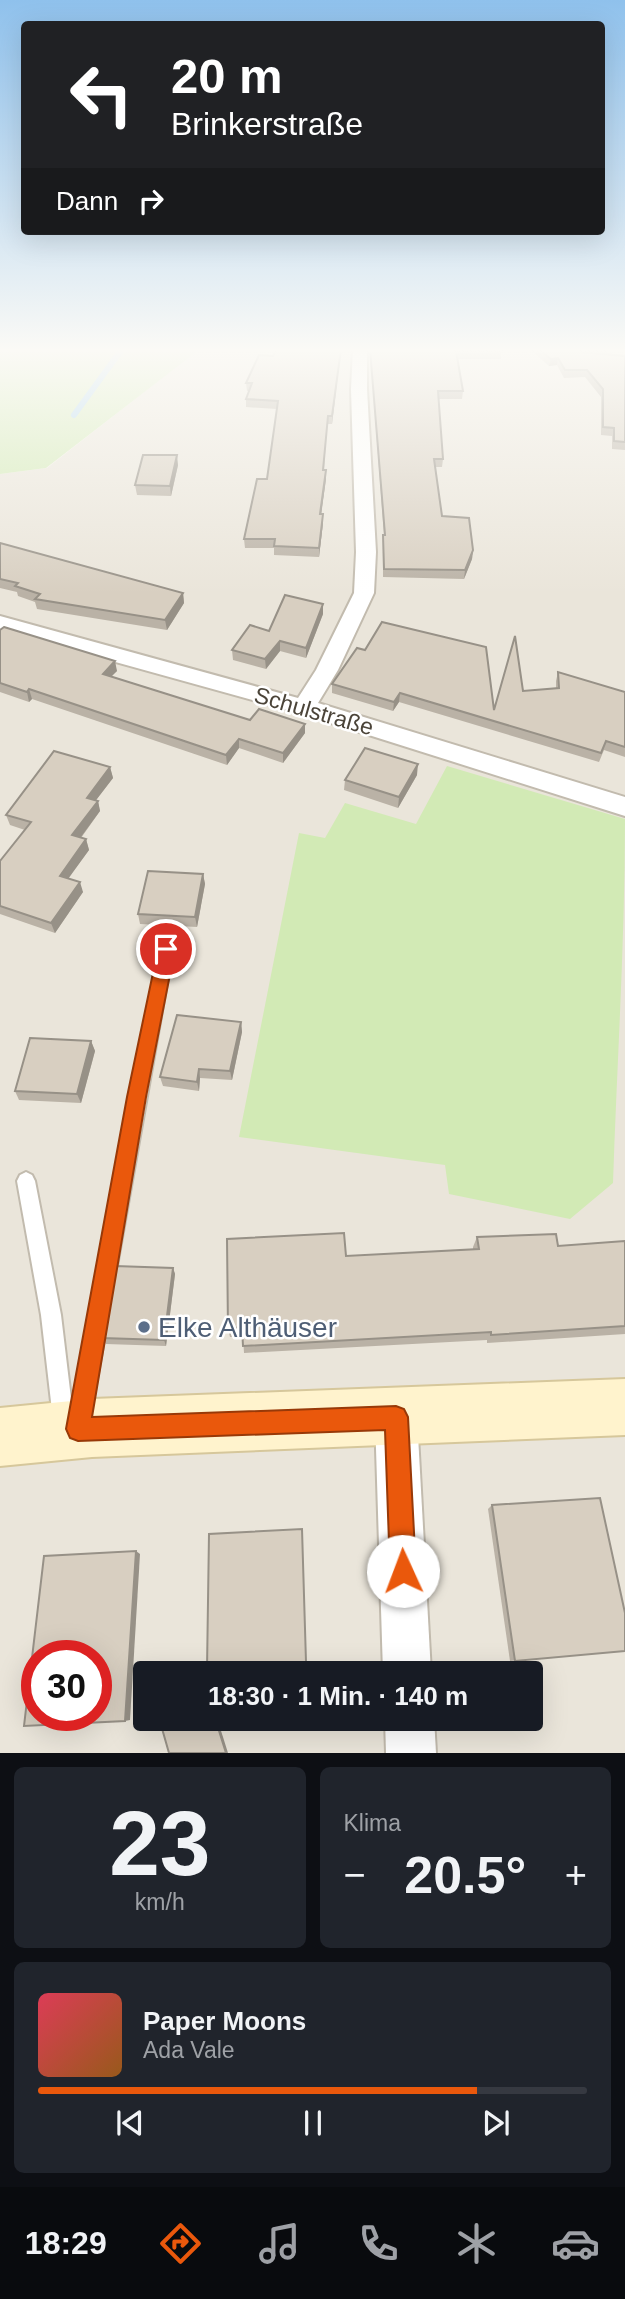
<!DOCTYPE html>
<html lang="de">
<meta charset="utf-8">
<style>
body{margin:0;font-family:Arial,sans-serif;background:#20242c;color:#f1f3f6;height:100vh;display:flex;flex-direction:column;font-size:26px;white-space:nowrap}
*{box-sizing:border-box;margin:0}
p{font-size:23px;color:#9ea1a6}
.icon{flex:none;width:38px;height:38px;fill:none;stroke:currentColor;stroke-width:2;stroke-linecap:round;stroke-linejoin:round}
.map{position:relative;height:1753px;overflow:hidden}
.side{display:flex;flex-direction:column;gap:14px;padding:14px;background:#0d0f14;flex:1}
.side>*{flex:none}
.top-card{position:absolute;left:21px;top:21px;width:584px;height:214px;border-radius:7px;box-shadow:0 7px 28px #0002;background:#202124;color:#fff;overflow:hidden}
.speed{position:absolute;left:21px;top:1640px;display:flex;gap:14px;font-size:35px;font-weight:700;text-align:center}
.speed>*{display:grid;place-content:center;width:91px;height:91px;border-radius:50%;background:#171b24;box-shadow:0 7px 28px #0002;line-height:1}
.speed .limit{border:10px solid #d22;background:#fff;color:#111}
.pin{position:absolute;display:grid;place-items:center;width:60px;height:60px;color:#fff;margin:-30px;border:4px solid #fff;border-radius:50%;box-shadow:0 2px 7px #0007}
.me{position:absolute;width:77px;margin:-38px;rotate:358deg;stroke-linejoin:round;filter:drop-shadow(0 0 5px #0008)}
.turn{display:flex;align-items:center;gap:24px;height:147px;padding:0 35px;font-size:32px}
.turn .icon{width:91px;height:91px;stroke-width:2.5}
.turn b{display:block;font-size:49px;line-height:60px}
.then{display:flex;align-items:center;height:66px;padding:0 35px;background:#0003;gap:14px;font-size:26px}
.big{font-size:52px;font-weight:700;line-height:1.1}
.side .widget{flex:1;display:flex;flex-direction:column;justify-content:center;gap:10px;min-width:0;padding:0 24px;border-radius:10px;background:#20242c}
.side .dial{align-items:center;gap:0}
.dial b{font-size:91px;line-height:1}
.song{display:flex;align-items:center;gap:21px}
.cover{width:84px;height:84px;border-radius:10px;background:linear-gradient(135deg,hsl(350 70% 55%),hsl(30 70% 35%))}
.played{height:7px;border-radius:4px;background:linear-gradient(90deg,#ea580c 80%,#363941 80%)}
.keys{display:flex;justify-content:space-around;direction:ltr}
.heat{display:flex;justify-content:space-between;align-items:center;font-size:38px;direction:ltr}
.side .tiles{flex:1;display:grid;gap:14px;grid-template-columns:1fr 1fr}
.widget:last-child{grid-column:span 2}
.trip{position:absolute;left:133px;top:1661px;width:410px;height:70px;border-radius:7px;background:#171b24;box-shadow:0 7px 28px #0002;font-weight:700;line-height:70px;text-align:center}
.dock{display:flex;height:112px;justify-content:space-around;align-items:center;background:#090b0e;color:#9ea1a6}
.dock .icon{width:49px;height:49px}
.dock .selected{color:#ea580c}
.dock b{font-size:32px;color:#f1f3f6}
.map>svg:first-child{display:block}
.residential{fill:#eae5da;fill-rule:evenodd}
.green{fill:#d2eab5}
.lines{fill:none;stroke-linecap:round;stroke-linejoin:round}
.stream{stroke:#a9d4f2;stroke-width:6}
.lane-casing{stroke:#c2bbae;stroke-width:4}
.street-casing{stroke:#c2bbae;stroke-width:4}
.secondary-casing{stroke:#d6c79b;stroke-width:4}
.lane{fill:#fff;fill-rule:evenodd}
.street{fill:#fff;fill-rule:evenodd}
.secondary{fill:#fff3cd;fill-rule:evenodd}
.wall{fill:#bab2a6}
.shaded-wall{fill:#979187}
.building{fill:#d8cfc1;stroke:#979187;stroke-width:2;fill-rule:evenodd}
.route{fill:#ea580c;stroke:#983908;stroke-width:2}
.service-dot{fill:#5c6f8a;stroke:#fff;stroke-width:2.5}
.labels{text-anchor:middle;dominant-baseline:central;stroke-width:5;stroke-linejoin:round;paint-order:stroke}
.street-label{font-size:23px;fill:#4b4439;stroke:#fff}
.near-service-label{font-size:28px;fill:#4e5e75;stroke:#fff;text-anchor:start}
</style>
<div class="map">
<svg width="625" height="1753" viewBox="0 0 625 1753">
<rect width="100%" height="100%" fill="#f6f3ec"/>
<path class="residential" d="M199 349H625V1753H0V474L47 468ZM37 1656H96V1715H37ZM145 1673H530V1718H145Z"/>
<g class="green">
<polygon points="0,349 200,349 46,468 0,474"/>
<path d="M447 766 625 819C625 941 617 1062 613 1183L570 1219 449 1194 445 1165 239 1137 299 833 325 838 345 803 416 824Z"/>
</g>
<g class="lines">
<polyline class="stream" points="74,415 122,349"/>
<defs>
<polygon id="lane" points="166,943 171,945 173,949 90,1419 87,1426 80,1429 72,1424 63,1429 56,1426 53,1419 41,1315 17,1181 20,1175 26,1172 32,1175 35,1181 61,1315 72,1407 159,949 161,945"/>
<g id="street">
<polygon points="353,349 367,349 367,389 376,552 374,593 338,670 318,703 625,797 625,816 296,712 0,630 0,616 298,698 316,670 354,593 356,552 351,389"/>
<polygon points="396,1396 411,1402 417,1417 431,1673 383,1673 375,1417 381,1402"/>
<polygon points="385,1718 434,1718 436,1753 386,1753"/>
</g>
<polygon id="secondary" points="625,1379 625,1435 92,1457 0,1466 0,1408 92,1399"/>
</defs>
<use href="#lane" class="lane-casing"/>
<use href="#street" class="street-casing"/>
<use href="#secondary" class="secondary-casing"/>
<use href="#lane" class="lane"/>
<use href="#street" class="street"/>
<use href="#secondary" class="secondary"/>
</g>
<g class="wall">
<polygon points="341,349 332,424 327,424 324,470 326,470 326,479 321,514 323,514 323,523 319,557 274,555 274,548 245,548 244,539 267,479 277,409 246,407 246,399 249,391 247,391 246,383"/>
<polygon points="370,349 501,349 501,359 458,359 463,391 462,399 438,399 443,459 442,467 435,467 442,516 473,550 472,559 464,579 383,577 383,535 384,535"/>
<polygon points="530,349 606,349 606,352 589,353 625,356 625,450 612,449 612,436 601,435 601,397 585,377 564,378 557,365 549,366"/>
<polygon points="178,465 171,496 137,495 135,485"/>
<polygon points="0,543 183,593 184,603 167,630 37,609 35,602 18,596 17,592 0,588"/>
<polygon points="323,604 323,614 306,658 280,651 266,669 233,660 232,650"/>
<polygon points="0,630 117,671 111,676 250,720 305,724 305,733 283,763 239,748 227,765 32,699 29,702 0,692"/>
<polygon points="357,648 494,710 523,691 556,688 556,681 558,672 625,692 625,757 604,750 599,762 399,702 393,711 332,693 332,684"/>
<polygon points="110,767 113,778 96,800 98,801 100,811 81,838 86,839 89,850 68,878 83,892 55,933 0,914 0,861 25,830 10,825 6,815"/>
<polygon points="417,775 398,808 344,790 345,780"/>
<polygon points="203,874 205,884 197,927 140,924 138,914"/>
<polygon points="241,1022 242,1032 232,1080 200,1078 199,1091 163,1086 160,1077"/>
<polygon points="91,1041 95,1051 81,1103 19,1100 15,1091"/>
<polygon points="477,1237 558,1246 625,1241 625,1334 487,1343 487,1340 244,1353 243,1336 230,1337 228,1329 346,1256 473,1250 473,1247"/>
<polygon points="173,1268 175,1274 166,1346 106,1344 102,1338"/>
<polygon points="492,1505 625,1651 510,1661 488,1509"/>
</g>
<g class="shaded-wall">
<polygon points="341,349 332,424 332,416"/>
<polygon points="558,358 557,365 549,366 551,359"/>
<polygon points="177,455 178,465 171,496 170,486"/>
<polygon points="326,470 326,479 320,523 320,514"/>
<polygon points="323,514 323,523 319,557 319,548"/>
<polygon points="473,550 472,559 464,579 465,570"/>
<polygon points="183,593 184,603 167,630 165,620"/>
<polygon points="323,604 323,614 306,658 306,648"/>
<polygon points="280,641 280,651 266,669 265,659"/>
<polygon points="115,661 117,671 105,683 103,674"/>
<polygon points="29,689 32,699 29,702 27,692"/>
<polygon points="400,693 399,702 393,711 394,702"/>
<polygon points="305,724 305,733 283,763 283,753"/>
<polygon points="239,739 239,748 227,765 226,755"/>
<polygon points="418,764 417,775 398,808 399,797"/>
<polygon points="110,767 113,778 90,808 87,798"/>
<polygon points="98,801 100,811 75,845 72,835"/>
<polygon points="86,839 89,850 63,886 60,876"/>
<polygon points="203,874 205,884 197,927 195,917"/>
<polygon points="80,882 83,892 55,933 51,923"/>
<polygon points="241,1022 242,1032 232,1080 230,1071"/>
<polygon points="91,1041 95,1051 81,1103 77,1094"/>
<polygon points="199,1069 200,1078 199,1091 197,1082"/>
<polygon points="173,1268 175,1274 166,1346 164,1340"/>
<polygon points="136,1551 140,1554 130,1720 125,1721"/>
<polygon points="215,1718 217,1718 228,1753 226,1753"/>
</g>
<g class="building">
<polygon points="276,349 341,349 332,416 328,416 323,470 326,470 320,514 323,514 319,548 274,546 275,539 244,539 257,479 267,479 278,401 246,399 252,383 246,383 259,355 273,356"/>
<polygon points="370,349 501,349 502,352 456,351 463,391 438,391 443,459 434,459 442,516 469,518 473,550 465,570 384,569 383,535 385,535"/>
<polygon points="539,349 581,349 582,352 625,356 625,442 614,441 614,428 603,427 603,389 587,370 565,370 558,358 551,359"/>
<polygon points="143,455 177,455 170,486 135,485"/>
<polygon points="0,543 183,593 165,620 35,599 40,594 15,586 18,583 0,579"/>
<polygon points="285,595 323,604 306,648 280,641 265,659 232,650 250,625 269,631"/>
<polygon points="382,622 486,647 494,710 515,636 523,691 559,688 558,672 625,692 625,747 606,741 601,753 400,693 394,702 332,684 357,648 365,650"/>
<polygon points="4,627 115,661 103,674 250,720 259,709 305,724 283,753 239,739 226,755 29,689 27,692 0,683 0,630"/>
<polygon points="365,748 418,764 399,797 345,780"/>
<polygon points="54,751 110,767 87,798 98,801 72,835 86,839 60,876 80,882 51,923 0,906 0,861 31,822 6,815"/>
<polygon points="148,871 203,874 195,917 138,914"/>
<polygon points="177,1015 241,1022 230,1071 199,1069 197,1082 160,1077"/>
<polygon points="30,1038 91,1041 77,1094 15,1091"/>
<polygon points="344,1233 346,1256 479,1249 477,1237 556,1234 558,1246 625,1241 625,1326 491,1335 491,1332 243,1346 242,1327 228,1329 227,1239"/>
<polygon points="115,1266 173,1268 164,1340 102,1338"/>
<polygon points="600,1498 625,1613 625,1651 515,1661 492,1505"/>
<polygon points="302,1529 306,1662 207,1669 209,1534"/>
<path d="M136 1551 125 1721 24 1726 44 1556ZM37 1656H96V1715H37Z"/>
<polygon points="159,1718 215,1718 226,1753 169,1753"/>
</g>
<linearGradient id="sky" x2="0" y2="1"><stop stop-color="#8fc1ec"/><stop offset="0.59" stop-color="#fbfaf6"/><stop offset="1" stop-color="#fbfaf6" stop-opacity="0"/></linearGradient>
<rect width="625" height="594" fill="url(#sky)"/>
<polygon class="route" points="166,942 172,944 175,949 146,1097 92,1417 396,1406 404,1409 408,1417 416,1571 412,1580 403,1584 394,1580 390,1571 385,1430 78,1441 70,1438 66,1429 127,1097 158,949 160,944"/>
<circle class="service-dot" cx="144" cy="1327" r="7"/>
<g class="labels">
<g class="street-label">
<text transform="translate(314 711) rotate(16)">Schulstraße</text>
</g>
<g class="near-service-label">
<text x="158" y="1327">Elke Althäuser</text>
</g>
</g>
</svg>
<div class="speed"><div class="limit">30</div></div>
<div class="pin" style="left:166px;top:949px;background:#d93025"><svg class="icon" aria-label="arrive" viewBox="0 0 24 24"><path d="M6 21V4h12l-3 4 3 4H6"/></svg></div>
<svg class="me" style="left:403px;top:1571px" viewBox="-20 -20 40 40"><circle r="19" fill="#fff"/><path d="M0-13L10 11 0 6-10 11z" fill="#ea580c"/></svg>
<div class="trip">18:30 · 1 Min. · 140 m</div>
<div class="top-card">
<div class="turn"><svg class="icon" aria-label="left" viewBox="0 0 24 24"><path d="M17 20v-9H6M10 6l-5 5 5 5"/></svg><div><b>20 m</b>Brinkerstraße</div></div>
<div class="then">Dann<svg class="icon" aria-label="right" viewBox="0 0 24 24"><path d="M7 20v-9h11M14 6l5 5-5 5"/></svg></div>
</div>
</div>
<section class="side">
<div class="tiles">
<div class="widget dial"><b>23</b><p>km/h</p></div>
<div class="widget"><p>Klima</p>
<div class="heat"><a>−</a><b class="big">20.5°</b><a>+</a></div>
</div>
<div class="widget">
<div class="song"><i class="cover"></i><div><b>Paper Moons</b><p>Ada Vale</p></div></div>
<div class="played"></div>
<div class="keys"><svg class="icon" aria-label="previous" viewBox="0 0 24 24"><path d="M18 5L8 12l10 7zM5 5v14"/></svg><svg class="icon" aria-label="pause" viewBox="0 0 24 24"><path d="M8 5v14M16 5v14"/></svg><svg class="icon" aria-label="next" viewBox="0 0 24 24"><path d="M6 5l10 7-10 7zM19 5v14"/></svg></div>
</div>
</div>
</section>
<nav class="dock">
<b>18:29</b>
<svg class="icon selected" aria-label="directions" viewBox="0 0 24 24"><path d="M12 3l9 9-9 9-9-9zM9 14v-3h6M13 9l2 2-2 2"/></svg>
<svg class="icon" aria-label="music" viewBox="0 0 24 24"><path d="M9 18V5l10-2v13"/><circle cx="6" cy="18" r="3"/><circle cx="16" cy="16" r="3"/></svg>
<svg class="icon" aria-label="phone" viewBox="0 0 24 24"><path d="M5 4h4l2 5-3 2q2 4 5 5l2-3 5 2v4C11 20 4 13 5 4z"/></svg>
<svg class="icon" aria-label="climate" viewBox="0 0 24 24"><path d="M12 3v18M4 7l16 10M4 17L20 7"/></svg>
<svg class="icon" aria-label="car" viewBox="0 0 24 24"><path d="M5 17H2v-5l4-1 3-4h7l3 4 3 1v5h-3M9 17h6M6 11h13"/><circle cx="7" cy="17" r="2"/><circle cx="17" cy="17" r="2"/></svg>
</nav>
